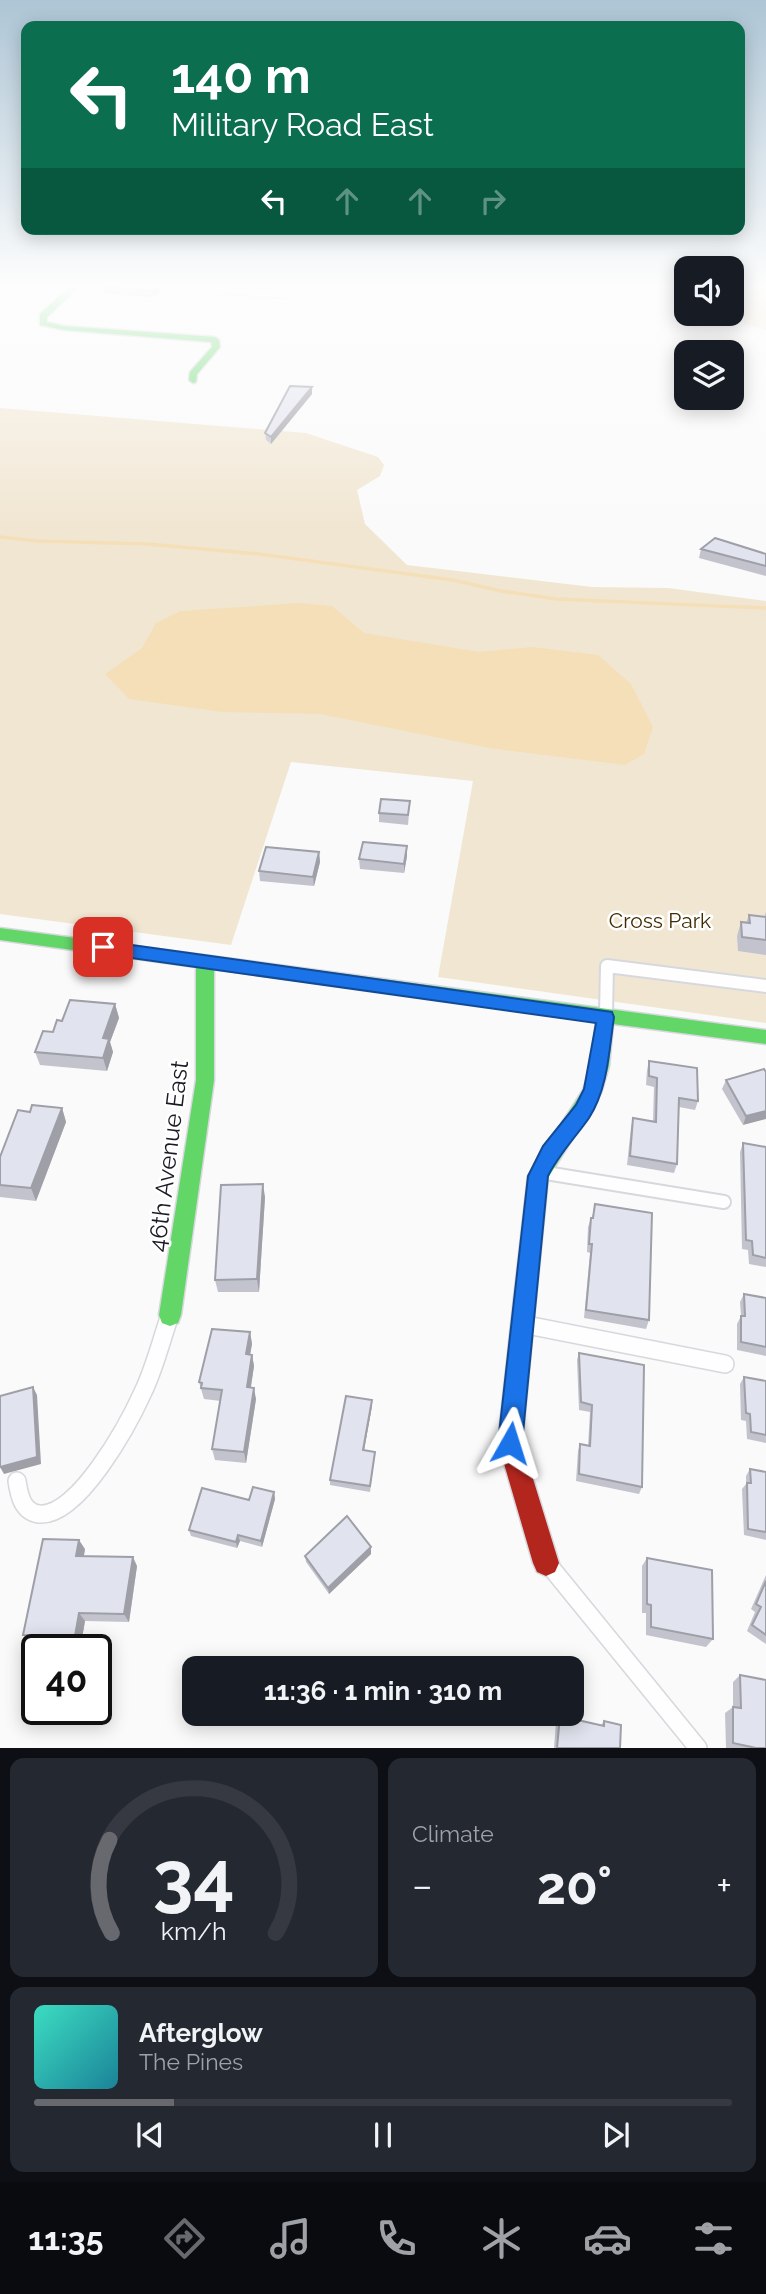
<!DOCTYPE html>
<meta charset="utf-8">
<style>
body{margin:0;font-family:Raleway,sans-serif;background:#242831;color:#f1f3f6;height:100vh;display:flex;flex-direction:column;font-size:26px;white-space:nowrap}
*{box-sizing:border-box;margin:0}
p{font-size:23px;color:#9ea1a6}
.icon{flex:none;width:38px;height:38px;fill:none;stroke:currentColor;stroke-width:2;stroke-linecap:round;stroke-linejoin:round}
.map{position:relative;height:1748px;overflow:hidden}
.drawer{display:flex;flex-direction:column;gap:10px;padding:10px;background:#0d0f14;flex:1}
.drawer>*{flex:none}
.top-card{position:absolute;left:21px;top:21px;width:724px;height:214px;border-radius:14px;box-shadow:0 4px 18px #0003;background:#0b6e4f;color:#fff;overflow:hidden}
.buttons{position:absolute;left:674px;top:256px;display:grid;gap:14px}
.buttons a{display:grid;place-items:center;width:70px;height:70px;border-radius:14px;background:#171b24;box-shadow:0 4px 18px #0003;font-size:35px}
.speed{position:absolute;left:21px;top:1634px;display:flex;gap:14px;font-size:35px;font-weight:700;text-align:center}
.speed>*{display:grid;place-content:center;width:91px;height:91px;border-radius:50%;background:#171b24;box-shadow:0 4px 18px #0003;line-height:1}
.speed .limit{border:4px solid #111;border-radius:10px;background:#fff;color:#111}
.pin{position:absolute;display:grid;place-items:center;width:60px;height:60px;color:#fff;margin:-30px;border-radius:14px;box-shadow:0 4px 10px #0006}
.me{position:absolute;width:77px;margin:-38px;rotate:6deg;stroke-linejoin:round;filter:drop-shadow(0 0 5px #0008)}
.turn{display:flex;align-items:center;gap:24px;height:147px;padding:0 35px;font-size:32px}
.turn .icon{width:91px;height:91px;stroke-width:2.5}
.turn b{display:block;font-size:49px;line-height:60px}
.lanes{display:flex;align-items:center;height:66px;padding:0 35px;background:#0003;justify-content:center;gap:35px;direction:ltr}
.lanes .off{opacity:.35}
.big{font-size:52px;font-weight:700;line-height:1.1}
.drawer .card{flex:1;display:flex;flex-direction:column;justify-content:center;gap:10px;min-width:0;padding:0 24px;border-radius:14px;background:#242831}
.drawer .dial{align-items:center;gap:0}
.dial svg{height:182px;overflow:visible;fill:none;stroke:#363941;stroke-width:7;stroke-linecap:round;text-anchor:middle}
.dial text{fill:#f1f3f6;stroke:none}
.song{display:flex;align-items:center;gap:21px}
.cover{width:84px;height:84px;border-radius:10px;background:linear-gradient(135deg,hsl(170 70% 55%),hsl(190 70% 35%))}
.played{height:7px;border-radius:4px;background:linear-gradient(90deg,#68686f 20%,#363941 20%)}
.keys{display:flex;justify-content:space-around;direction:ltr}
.heat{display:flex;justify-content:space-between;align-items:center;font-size:38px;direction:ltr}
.drawer .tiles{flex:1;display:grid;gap:10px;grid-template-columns:1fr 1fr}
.card:last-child{grid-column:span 2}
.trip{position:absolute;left:182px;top:1656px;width:402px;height:70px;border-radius:14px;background:#171b24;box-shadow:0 4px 18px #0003;font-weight:700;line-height:70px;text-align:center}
.dock{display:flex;height:112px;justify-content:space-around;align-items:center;background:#090b0e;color:#9ea1a6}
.dock .icon{width:49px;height:49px}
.dock .active{color:#68686f}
.dock b{font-size:32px;color:#f1f3f6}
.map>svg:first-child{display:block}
.green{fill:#f1e6d2}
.water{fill:#f5dfb9}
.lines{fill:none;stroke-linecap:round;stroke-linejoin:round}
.stream{stroke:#f5dfb9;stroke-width:3.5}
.lane-far1-casing{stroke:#d7d8dd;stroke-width:16}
.lane-casing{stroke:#d7d8dd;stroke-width:20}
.street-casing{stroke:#d7d8dd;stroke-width:3}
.fast-casing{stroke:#d7d8dd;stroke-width:3}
.jam-casing{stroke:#d7d8dd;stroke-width:3}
.lane-far1{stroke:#fefefe;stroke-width:12}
.lane{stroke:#fefefe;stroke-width:17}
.street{fill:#fefefe;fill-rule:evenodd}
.fast{fill:#63d668;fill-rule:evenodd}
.jam{fill:#b3261e;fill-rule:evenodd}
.wall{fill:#c2c3cd}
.shaded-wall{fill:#9e9fa7}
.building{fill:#e1e3ee;stroke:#9e9fa7;stroke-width:2}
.route{fill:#1a73e8;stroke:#114b97;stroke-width:2}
.labels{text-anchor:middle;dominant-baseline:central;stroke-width:5;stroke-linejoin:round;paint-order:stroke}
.park-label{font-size:21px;fill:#412c00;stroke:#fff}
.near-street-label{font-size:24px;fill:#191a24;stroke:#fff}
</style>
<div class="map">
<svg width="766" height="1748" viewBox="0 0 766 1748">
<rect width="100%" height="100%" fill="#fafafa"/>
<g class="green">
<polygon points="732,283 766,286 766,330 746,325 726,313 732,313"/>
<polygon points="0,408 306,433 378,457 384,465 380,476 357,490 365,524 407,565 592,587 668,588 766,601 766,1023 438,977 473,781 291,762 231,945 0,914"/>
</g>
<polygon class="water" points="301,603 332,606 364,633 479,652 532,647 598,655 631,684 653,727 644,754 625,765 489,748 320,714 222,712 129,699 105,674 142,648 156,623 180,611"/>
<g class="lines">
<polyline class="stream" points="0,537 37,541 148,544 259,554 453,580 501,591 557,599 766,608"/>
<defs>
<g id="lane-far1">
<polyline points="606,1014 607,966 766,986"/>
<polyline points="546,1173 724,1202"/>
</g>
<g id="lane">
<polyline points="532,1326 725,1364"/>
<path d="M17 1481C19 1494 22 1512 39 1514 78 1518 129 1423 143 1392 154 1369 160 1345 168 1321"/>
<polyline points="553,1570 698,1748"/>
</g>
<polygon id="street" points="124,283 171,283 285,292 290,295 285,298 129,286"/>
<g id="fast">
<polygon points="74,283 83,283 47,317 47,322 64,326 215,337 219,340 220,347 197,374 196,382 193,383 189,380 190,372 212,347 211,342 64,330 40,325 40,314"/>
<polygon points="0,928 766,1030 766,1044 613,1024 609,1066 601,1093 548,1178 536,1298 533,1305 525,1308 517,1305 514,1298 528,1176 583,1090 591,1066 596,1021 214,969 214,1080 181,1315 178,1323 170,1326 162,1323 159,1315 196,1080 196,967 0,940"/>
</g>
<polygon id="jam" points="525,1288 533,1291 536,1298 522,1443 559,1563 555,1572 546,1576 537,1572 533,1563 498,1443 514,1298 517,1291"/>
</defs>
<use href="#lane-far1" class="lane-far1-casing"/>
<use href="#lane" class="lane-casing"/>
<use href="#street" class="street-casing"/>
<use href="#fast" class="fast-casing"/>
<use href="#jam" class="jam-casing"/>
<use href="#lane-far1" class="lane-far1"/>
<use href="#lane" class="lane"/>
<use href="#street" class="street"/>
<use href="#fast" class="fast"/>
<use href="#jam" class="jam"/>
</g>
<g class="wall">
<polygon points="104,287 160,291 154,297 105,294"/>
<polygon points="312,387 312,394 271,444 266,440 265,433"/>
<polygon points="701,549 766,554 766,576 699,558"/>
<polygon points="410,801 408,825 379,822 379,813"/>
<polygon points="319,852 320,862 314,886 260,881 259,871"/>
<polygon points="407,856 404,873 360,869 359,859"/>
<polygon points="766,912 766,955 738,951 737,936 741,922 746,923 749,915 764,917"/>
<polygon points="115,1004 119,1018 110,1042 113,1052 107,1071 40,1065 35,1052 62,1021"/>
<polygon points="649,1061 698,1101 695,1110 679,1107 677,1164 674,1173 627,1165 631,1127 633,1118 653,1121 654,1087 646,1085 647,1070"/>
<polygon points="766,1072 743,1125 722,1089 726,1080"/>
<polygon points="62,1108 66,1122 36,1201 0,1197 0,1157 30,1112"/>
<polygon points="743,1143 766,1147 766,1267 749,1264 748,1250 742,1249 740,1152"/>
<polygon points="265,1197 259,1292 218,1292 215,1280"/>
<polygon points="595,1204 649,1320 646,1329 584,1318 590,1253 587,1252 588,1227 591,1218 592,1218"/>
<polygon points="744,1294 766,1298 766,1356 737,1350 737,1324 741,1316 740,1302"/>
<polygon points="250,1332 252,1344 250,1355 252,1355 254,1366 251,1387 256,1399 246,1463 215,1460 212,1449 221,1401 204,1399 199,1382"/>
<polygon points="579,1353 642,1487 639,1494 576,1481 578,1451 580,1444 588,1446 590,1412 579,1410 577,1360"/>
<polygon points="744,1377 766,1381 766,1443 747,1439 746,1421 741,1420 740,1384"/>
<polygon points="372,1406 364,1450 375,1452 370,1492 330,1485 330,1480"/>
<polygon points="750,1469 766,1472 766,1540 744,1535 742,1489 746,1484 746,1476"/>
<polygon points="274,1492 275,1499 262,1547 240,1541 237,1548 191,1536 189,1530 249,1500"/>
<polygon points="371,1547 371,1554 329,1594 306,1562 305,1556"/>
<polygon points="85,1549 84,1556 137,1566 129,1622 85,1621 81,1644 31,1642 23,1635"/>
<polygon points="647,1558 713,1639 706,1647 646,1635 646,1613 642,1613 642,1566"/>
<polygon points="766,1575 766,1644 747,1631 755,1612 751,1609"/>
<polygon points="740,1675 766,1748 726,1748 725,1713 733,1707 733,1682"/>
<polygon points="560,1716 601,1725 604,1721 620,1748 554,1748 556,1722"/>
</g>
<g class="shaded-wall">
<polygon points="159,285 160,291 154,297 153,291"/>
<polygon points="312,387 312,394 271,444 271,437"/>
<polygon points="407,846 407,856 404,873 404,864"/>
<polygon points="319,852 320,862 314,886 313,877"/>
<polygon points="115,1004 119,1018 110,1042 113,1052 107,1071 103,1058 103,1038"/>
<polygon points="62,1108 66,1122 36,1201 31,1188"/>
<polygon points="766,1111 766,1119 743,1125 746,1116"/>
<polygon points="263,1184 265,1197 259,1292 257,1279"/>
<polygon points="250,1332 252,1344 248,1366 246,1354"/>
<polygon points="252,1355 254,1366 249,1398 247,1387"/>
<polygon points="33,1387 37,1395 41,1464 4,1474 0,1467"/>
<polygon points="254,1388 256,1399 246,1463 244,1452"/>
<polygon points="372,1400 372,1406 363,1456 363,1450"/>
<polygon points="274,1492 275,1499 262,1547 261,1541"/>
<polygon points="238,1535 240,1541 237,1548 236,1542"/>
<polygon points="79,1540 85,1549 82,1565 76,1556"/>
<polygon points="371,1547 371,1554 329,1594 328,1588"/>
<polygon points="133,1557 137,1566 129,1622 124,1614"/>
<polygon points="79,1613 85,1621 81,1644 75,1636"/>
</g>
<g class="building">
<polygon points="109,283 140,283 159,285 153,291 104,287"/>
<polygon points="290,386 312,387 271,437 265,433"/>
<polygon points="715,538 766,554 766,566 701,549"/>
<polygon points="381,799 410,801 408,815 379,813"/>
<polygon points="363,842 407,846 404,864 359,859"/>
<polygon points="266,847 319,852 313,877 259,871"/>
<polygon points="749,915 766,917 766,940 742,937 741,922 750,923"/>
<polygon points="70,1000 115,1004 103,1038 109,1039 103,1058 35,1052 43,1031 53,1032 57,1020 62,1021"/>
<polygon points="649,1061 697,1068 698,1101 679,1098 677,1164 630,1156 633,1118 656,1122 657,1078 649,1076"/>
<polygon points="764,1069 766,1072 766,1111 746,1116 726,1080"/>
<polygon points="32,1105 62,1108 31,1188 0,1185 0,1157 18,1110 30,1112"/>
<polygon points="743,1143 766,1147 766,1258 753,1255 752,1241 746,1240"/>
<polygon points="263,1184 257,1279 215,1280 221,1185"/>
<polygon points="595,1204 652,1213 649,1320 586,1310 592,1244 589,1244 591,1218 593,1218"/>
<polygon points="744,1294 766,1298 766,1347 741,1342 741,1316 745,1316"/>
<polygon points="212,1329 250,1332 246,1354 252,1355 247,1387 254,1388 244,1452 212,1449 222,1390 201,1388 202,1383 199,1382"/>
<polygon points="579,1353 644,1365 642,1487 579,1474 580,1444 590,1446 592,1405 581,1402"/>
<polygon points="744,1377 766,1381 766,1435 751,1432 750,1414 746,1413"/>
<polygon points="33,1387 37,1457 0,1467 0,1396"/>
<polygon points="346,1396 372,1400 363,1450 375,1452 370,1486 330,1480"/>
<polygon points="750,1469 766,1472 766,1532 748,1529 747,1483 751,1483"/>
<polygon points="253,1487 274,1492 261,1541 238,1535 236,1542 189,1530 202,1488 249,1500"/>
<polygon points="347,1516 371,1547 328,1588 305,1556"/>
<polygon points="43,1539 79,1540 76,1556 133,1557 124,1614 79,1613 75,1636 23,1635"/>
<polygon points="647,1558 712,1570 713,1639 651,1627 651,1605 647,1604"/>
<polygon points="766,1581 766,1635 752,1625 761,1607 756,1604"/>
<polygon points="740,1675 766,1680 766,1748 756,1748 733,1743 733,1707 741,1708"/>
<polygon points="560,1716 604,1726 604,1721 621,1725 620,1748 557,1748"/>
</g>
<linearGradient id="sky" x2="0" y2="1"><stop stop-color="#adc5d5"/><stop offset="0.54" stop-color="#fdfdfd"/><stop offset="1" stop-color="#fdfdfd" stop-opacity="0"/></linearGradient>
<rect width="766" height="528" fill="url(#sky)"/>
<path class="route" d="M103 941 612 1012 614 1017C609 1051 608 1088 589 1118 575 1138 559 1154 548 1176L522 1443 518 1451 510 1455 501 1451 498 1443 528 1176 543 1146 576 1105 584 1089 596 1023 103 954 97 952 94 947 97 943Z"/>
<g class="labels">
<g class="park-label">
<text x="660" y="920">Cross Park</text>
</g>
<g class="near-street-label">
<text transform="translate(168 1156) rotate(-83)">46th Avenue East</text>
</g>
</g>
</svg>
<div class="buttons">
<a><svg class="icon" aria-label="sound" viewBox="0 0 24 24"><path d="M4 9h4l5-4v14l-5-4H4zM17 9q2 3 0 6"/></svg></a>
<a><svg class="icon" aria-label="layers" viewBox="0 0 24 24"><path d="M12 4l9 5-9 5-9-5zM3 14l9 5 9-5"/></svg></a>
</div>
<div class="speed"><div class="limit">40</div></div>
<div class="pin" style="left:103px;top:947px;background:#d93025"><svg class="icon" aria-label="arrive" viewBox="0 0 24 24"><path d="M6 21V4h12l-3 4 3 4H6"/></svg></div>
<svg class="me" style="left:510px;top:1443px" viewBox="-20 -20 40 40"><path d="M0-17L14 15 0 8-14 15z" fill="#1a73e8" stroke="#fff" stroke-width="4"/></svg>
<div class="trip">11:36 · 1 min · 310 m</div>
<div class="top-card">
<div class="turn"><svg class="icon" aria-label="left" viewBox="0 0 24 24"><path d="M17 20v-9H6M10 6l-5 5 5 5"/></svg><div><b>140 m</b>Military Road East</div></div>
<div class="lanes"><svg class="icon" aria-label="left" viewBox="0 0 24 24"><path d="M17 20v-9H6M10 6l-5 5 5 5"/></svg><svg class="icon off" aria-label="ahead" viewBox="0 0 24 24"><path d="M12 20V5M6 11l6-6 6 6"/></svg><svg class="icon off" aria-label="ahead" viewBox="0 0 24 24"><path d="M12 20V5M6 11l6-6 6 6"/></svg><svg class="icon off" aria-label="right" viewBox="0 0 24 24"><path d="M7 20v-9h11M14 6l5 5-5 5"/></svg></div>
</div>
</div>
<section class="drawer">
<div class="tiles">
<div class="card dial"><svg viewBox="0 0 100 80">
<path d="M14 69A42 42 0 1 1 86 69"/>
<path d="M14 69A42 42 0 0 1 13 28" stroke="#68686f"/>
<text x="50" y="56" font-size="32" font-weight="700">34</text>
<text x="50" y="72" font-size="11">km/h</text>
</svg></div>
<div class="card"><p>Climate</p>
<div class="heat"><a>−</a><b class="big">20°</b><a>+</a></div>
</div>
<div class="card">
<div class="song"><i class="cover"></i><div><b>Afterglow</b><p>The Pines</p></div></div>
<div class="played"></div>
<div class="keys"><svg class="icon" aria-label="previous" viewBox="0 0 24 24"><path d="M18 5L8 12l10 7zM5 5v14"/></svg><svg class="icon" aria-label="pause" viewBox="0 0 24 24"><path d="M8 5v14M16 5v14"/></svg><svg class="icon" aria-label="next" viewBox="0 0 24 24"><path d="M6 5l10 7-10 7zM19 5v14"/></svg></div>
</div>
</div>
</section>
<nav class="dock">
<b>11:35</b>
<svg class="icon active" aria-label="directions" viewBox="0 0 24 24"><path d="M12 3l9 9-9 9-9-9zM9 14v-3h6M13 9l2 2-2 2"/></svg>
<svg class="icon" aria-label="music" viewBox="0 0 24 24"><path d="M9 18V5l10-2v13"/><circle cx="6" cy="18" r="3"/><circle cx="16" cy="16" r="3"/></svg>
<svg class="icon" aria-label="phone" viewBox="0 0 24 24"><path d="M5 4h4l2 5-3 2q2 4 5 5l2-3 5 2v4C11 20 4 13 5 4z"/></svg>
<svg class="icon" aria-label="climate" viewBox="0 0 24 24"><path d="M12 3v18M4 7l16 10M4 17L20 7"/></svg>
<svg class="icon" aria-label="car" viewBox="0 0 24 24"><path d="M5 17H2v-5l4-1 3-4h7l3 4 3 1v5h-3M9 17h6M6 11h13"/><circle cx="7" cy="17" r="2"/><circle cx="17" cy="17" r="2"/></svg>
<svg class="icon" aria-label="filters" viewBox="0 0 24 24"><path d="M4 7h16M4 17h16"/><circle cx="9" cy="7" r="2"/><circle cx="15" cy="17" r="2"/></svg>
</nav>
